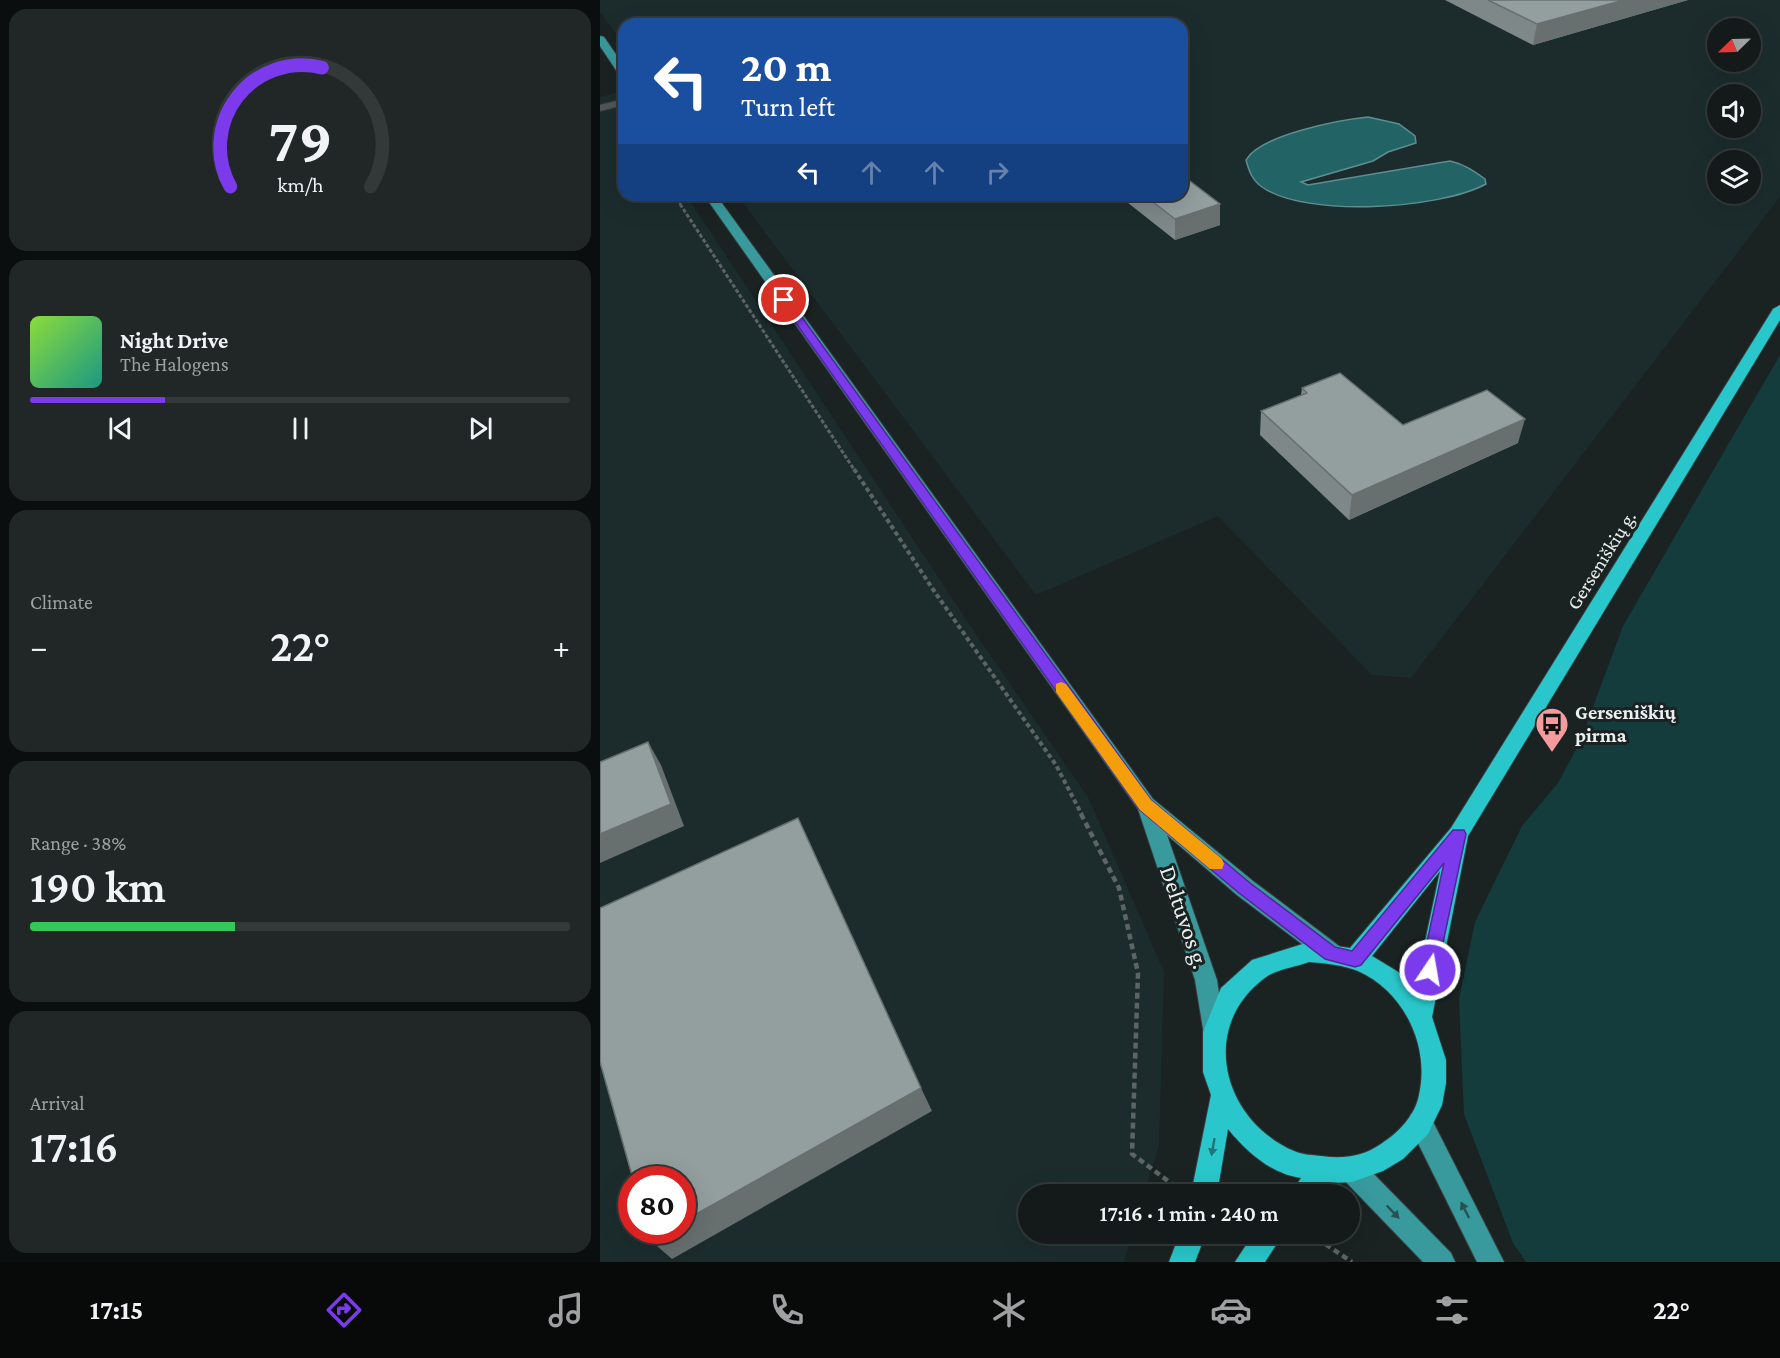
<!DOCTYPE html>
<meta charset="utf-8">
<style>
body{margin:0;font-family:"Crimson Pro",serif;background:#212727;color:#f1f3f6;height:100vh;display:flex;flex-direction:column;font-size:22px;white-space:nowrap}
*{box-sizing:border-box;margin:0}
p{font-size:20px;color:#9da1a2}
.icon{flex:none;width:33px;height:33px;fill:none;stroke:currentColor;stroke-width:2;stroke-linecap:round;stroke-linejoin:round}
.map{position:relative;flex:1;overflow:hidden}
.side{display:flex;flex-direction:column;gap:9px;padding:9px;background:#0b0e0e;width:600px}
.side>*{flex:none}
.banner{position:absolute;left:18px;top:18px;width:570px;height:183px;border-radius:18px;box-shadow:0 6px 24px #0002,0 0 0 2px #333839;background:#1a4fa0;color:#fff;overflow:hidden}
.needle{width:39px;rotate:247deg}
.fabs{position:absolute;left:1107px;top:18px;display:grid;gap:12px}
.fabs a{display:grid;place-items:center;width:54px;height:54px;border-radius:50%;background:#141a1a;box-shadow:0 6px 24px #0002,0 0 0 2px #333839;font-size:30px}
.speed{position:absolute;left:18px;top:1166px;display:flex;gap:12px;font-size:30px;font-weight:700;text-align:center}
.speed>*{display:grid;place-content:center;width:78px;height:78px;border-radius:50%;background:#141a1a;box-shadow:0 6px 24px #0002,0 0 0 2px #333839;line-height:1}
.speed .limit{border:9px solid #d22;background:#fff;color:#111}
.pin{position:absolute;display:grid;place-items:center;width:51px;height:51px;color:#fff;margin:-26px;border:3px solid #fff;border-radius:50%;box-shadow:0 2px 6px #0007}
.me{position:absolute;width:66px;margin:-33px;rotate:12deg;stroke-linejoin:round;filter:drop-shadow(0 0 4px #0008)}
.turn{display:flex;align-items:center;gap:21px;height:126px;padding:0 24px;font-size:27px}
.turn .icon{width:78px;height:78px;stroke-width:2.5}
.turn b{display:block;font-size:42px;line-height:51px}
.lanes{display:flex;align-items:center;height:57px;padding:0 24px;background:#0003;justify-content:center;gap:30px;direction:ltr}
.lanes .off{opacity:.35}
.big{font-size:45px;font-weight:600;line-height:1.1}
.side .widget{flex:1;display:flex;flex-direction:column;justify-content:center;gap:9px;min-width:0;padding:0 21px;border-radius:18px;background:#212727}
.side .dial{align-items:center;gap:0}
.dial svg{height:156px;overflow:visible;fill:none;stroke:#333839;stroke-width:7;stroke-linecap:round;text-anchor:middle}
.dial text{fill:#f1f3f6;stroke:none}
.song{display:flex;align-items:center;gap:18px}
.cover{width:72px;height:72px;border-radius:9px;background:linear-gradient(135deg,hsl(90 70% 55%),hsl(170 70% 35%))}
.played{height:6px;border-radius:3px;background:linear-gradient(90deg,#7c3aed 25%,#333839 25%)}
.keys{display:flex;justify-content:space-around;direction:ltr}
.heat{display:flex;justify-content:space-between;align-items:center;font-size:33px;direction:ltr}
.charge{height:9px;border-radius:4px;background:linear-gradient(90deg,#34c759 38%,#333839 0)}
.trip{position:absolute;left:418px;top:1184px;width:342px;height:60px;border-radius:30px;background:#141a1a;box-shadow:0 6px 24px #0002,0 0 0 2px #333839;font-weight:600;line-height:60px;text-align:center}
.tab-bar{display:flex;height:96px;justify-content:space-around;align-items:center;background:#080a0a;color:#9da1a2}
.tab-bar .icon{width:42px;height:42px}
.tab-bar .current{color:#7c3aed}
.tab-bar b{font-size:27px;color:#f1f3f6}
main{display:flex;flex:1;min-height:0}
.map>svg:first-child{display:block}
.built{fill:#1c2c2d;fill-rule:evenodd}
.green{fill:#143c3d}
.water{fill:#226466;stroke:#5e8e8f;stroke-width:1.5}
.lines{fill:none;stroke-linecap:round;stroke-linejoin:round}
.minor-casing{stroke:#373d3e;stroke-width:2}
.major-casing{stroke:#373d3e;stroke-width:2}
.highway-casing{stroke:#373d3e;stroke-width:2}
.path-far3{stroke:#5d6464;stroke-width:2;stroke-dasharray:3 1.5;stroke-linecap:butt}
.path-far2{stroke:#5d6464;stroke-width:3;stroke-dasharray:4 2;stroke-linecap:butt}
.path-far1{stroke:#5d6464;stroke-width:4;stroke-dasharray:4.5 3;stroke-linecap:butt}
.path{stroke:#5d6464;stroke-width:4.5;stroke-dasharray:6 4;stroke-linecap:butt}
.minor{fill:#4e5757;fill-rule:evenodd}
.major{fill:#389a9d;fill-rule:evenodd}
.highway{fill:#29c7cb;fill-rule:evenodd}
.wall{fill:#7e8888}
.shaded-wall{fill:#676f6f}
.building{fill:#939e9e;stroke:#676f6f;stroke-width:1.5}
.oneway{fill:#227476}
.oneway2{fill:#265253}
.route{fill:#7c3aed;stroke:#51269a;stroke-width:1.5}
.slow{fill:#f59e0b}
.labels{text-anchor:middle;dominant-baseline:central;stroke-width:6;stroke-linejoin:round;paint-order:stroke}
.street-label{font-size:20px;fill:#eaefef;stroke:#1a2222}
.poi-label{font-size:20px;font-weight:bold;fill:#eaefef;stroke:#1a2222;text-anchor:start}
.near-street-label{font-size:24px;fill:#eaefef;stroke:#1a2222}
</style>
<main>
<section class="side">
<div class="widget dial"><svg viewBox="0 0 100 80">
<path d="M14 69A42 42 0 1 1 86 69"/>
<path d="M14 69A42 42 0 0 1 61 8" stroke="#7c3aed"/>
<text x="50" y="56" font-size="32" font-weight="700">79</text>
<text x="50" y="72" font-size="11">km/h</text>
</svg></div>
<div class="widget">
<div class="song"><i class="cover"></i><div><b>Night Drive</b><p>The Halogens</p></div></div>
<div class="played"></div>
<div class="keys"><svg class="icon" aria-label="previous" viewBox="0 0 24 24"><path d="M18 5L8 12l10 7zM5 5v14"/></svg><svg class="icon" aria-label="pause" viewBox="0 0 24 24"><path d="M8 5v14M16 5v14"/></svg><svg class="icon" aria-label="next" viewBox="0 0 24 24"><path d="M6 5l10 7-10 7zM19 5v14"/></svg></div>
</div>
<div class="widget"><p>Climate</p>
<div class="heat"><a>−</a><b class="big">22°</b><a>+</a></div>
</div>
<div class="widget"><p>Range · 38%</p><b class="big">190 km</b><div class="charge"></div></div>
<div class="widget"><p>Arrival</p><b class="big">17:16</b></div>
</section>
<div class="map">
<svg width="1180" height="1262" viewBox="0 0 1180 1262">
<rect width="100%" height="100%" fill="#1a2222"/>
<g class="built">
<path d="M0 0H1180V197L811 678 772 675 618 516 436 595 137 195H582V24H24V44L0 12ZM1118 28H1150V62H1118ZM1118 94H1150V128H1118ZM1118 160H1150V194H1118Z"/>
<path d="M18 92 24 102V195H86L369 624 489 799 564 972 559 1145 544 1194H429V1233H533L524 1262H0V97ZM32 1179H82V1230H32Z"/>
</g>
<polygon class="green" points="1180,355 1180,1262 926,1262 913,1243 864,1114 859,999 875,922 922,826 958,783 980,742 1023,626"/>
<path class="water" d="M768 117 799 124 815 136 816 143 788 152 773 161 701 182 708 185 850 161C864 164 874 171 885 179L886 184C840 209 706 218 662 187 652 180 649 171 646 160 660 135 739 120 768 117Z"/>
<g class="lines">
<defs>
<polygon id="minor" points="24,99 24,105 0,111 0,105"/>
<g id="major">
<polygon points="0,36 4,37 24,66 24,77 20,76 0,46"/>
<polygon points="104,195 116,195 553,799 653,881 739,946 742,953 739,960 731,963 723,960 637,895 567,835 617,980 625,1033 621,1041 613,1044 605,1041 595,980 538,809"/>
<polygon points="820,1111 829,1114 904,1262 877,1262 808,1123 811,1114"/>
<polygon points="752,1157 761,1161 851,1253 855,1262 823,1262 743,1179 739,1170 743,1161"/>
</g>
<g id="highway">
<path d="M1180 305V320L868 836 832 1017 846 1060V1083L842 1105 828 1134 803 1159 783 1171 752 1182 732 1183 721 1194H691L701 1178C671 1174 646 1151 628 1129L617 1194H591L611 1095 603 1072V1032L621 988 652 960 709 942 750 948 851 828 1173 309ZM840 871 815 989 800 973 772 956ZM709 962C725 963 743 965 758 971 805 992 830 1047 819 1095 815 1116 798 1133 781 1144 762 1157 743 1159 721 1156 713 1155 702 1155 694 1151 622 1120 598 1026 666 977 677 969 696 967 709 962Z"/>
<polygon points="580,1233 606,1233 595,1262 569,1262"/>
<polygon points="654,1233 684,1233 665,1262 635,1262"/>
</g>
</defs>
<use href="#minor" class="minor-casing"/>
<use href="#major" class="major-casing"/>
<use href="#highway" class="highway-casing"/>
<polyline class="path-far3" points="74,195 81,205"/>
<polyline class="path-far2" points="80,204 255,471"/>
<polyline class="path-far1" points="254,469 332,588 456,765 482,815"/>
<g class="path">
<polyline points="481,814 519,888 538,973 532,1154 572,1184"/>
<polyline points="709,1233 752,1262"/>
</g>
<use href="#minor" class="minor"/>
<use href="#major" class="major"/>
<use href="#highway" class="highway"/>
</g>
<g class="wall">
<polygon points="845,0 1088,0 933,45"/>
<polygon points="518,195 582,195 620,204 620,225 575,240"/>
<polygon points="702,388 803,425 918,443 749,520 660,435 661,411 701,395"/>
</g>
<g class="shaded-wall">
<polygon points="1024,0 1088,0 933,45 937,24"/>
<polygon points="313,195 330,195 314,200"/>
<polygon points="620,204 620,225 575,240 575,219"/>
<polygon points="925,419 918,443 749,520 752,495"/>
<polygon points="48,742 61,765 84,826 0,863 0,834"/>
<polygon points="321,1088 332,1111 72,1259 50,1240 68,1230 82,1230 82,1222"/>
</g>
<g class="building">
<polygon points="888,0 1024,0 937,24"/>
<polygon points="582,175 620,204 575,219 544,195 582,195"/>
<polygon points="740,373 803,425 887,390 925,419 752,495 661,411 707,393 702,388"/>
<polygon points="48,742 71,804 0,834 0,762"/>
<polygon points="198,818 321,1088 82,1222 82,1179 33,1179 0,1062 0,908"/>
<polygon points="47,1230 68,1230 50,1240"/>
</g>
<defs><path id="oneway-solid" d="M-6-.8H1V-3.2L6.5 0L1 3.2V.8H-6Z" transform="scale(1.5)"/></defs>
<use class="oneway" href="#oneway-solid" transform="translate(613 1147) rotate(100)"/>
<g class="oneway2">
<use href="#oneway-solid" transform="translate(865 1210) rotate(-117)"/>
<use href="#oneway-solid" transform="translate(793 1212) rotate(46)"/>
</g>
<polygon class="route" points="181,298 188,298 551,800 650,883 735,947 752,951 853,830 864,830 866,834 836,976 830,979 824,976 821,970 844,863 761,965 755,967 725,959 639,893 540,810 181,302"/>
<polygon class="slow" points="461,682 466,684 551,800 622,859 624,864 622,869 610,869 540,810 456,692 456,684"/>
<defs>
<symbol id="bus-pin" viewBox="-11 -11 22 30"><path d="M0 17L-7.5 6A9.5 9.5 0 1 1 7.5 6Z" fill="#f59b9e" stroke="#1a2222"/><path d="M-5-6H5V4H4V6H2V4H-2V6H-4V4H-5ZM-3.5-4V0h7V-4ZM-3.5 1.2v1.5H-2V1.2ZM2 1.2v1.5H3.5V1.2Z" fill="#111"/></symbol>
</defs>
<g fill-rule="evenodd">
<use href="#bus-pin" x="933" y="705" width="38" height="52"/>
</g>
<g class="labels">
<g class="street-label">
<text transform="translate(1001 560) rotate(-58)">Gerseniškių g.</text>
</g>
<g class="poi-label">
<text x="975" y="712">Gerseniškių<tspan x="975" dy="23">pirma</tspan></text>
</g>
<g class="near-street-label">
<text transform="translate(585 917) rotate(71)">Deltuvos g.</text>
</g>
</g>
</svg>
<div class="fabs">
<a><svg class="needle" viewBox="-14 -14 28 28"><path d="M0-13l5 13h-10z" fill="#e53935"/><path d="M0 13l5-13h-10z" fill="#9da1a2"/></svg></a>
<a><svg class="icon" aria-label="sound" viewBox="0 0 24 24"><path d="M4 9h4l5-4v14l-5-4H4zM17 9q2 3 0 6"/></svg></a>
<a><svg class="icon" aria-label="layers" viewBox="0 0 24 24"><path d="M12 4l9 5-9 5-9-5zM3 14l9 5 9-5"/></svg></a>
</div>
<div class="speed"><div class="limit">80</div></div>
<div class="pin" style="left:184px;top:300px;background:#d93025"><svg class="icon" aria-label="arrive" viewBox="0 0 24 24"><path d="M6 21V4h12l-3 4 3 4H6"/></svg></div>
<svg class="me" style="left:830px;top:970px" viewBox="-20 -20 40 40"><circle r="17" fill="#7c3aed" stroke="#fff" stroke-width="3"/><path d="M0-11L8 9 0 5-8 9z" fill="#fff"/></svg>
<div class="trip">17:16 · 1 min · 240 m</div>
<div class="banner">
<div class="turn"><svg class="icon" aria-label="left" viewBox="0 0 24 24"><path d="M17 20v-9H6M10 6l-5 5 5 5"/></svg><div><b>20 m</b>Turn left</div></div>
<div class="lanes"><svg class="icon" aria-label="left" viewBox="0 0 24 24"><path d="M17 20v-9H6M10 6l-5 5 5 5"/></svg><svg class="icon off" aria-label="ahead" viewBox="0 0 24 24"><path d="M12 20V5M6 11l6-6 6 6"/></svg><svg class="icon off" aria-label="ahead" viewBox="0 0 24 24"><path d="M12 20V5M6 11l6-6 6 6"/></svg><svg class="icon off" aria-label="right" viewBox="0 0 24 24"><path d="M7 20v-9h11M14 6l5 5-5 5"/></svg></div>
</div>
</div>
</main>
<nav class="tab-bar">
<b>17:15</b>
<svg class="icon current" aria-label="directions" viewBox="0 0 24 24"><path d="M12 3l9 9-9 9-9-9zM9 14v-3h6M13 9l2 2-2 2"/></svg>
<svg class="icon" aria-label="music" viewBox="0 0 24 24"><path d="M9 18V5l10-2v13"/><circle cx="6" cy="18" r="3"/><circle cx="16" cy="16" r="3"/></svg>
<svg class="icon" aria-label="phone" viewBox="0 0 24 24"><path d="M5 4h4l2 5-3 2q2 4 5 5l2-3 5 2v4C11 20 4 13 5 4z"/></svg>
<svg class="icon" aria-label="climate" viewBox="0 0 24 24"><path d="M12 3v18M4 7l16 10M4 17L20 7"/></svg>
<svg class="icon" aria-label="car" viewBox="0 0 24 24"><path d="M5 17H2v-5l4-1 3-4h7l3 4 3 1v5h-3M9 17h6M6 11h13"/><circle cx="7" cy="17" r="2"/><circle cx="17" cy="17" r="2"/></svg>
<svg class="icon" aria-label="filters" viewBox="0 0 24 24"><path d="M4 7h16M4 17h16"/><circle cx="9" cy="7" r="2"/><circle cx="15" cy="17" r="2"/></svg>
<b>22°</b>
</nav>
